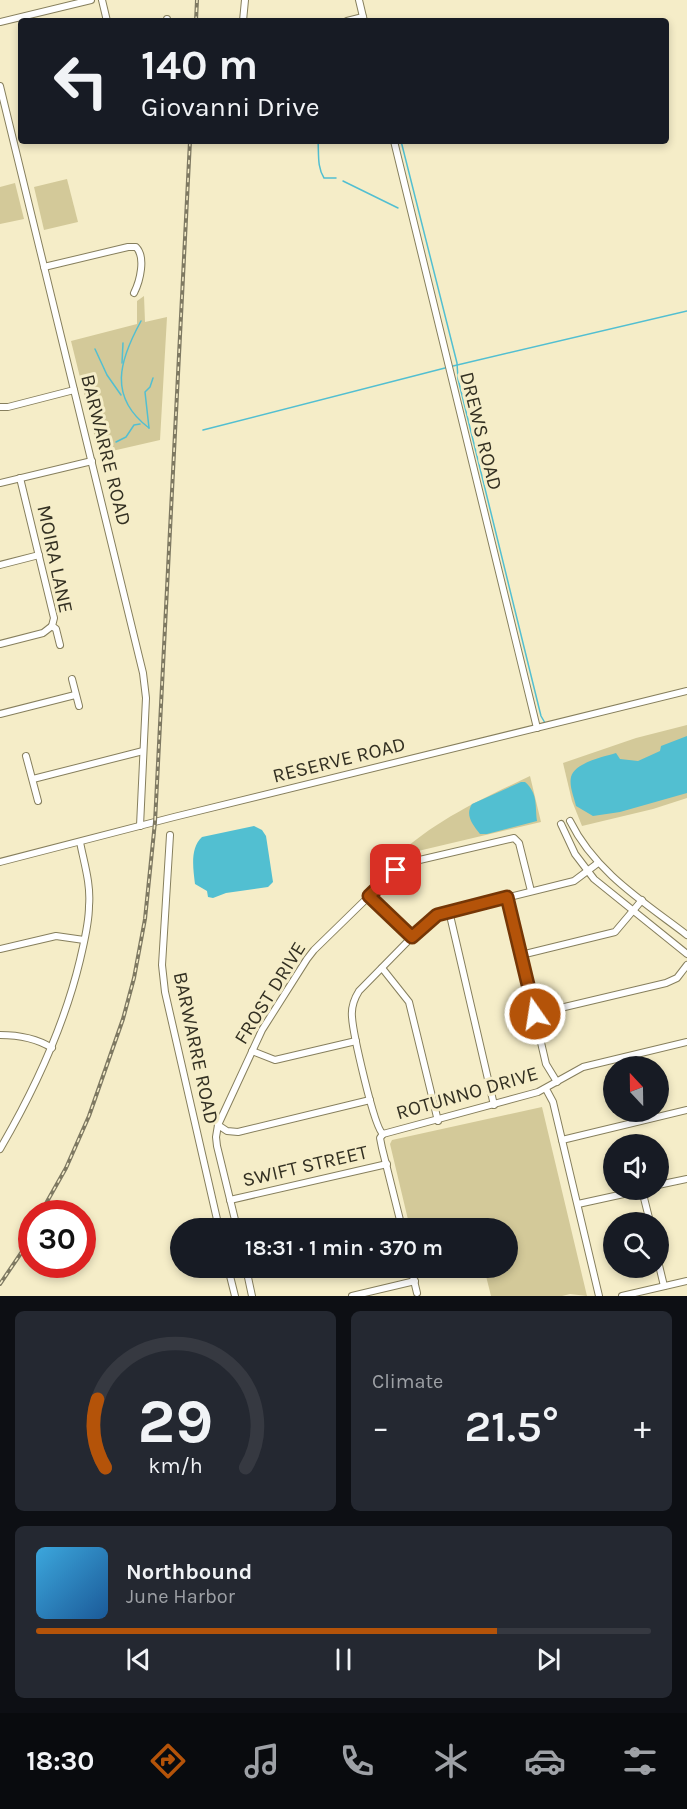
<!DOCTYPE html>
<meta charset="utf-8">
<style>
body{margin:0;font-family:Karla,sans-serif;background:#242831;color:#f1f3f6;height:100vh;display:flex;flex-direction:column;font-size:22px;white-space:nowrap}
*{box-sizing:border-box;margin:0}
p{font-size:20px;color:#9ea1a6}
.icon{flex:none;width:33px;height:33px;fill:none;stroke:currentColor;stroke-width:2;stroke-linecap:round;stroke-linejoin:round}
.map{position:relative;height:1296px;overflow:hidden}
.panel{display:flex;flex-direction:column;gap:15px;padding:15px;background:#0d0f14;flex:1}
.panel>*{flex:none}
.guide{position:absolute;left:18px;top:18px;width:651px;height:126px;border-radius:6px;box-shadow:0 3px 9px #0003;background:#171b24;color:#f1f3f6;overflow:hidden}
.needle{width:39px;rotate:338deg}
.fabs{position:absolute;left:603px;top:1056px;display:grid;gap:12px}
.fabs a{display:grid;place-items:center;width:66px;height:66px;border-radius:50%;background:#171b24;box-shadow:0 3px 9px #0003;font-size:30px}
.speed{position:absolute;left:18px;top:1200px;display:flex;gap:12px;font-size:30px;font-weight:700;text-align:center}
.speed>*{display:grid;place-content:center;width:78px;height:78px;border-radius:50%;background:#171b24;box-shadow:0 3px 9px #0003;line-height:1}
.speed .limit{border:9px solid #d22;background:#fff;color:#111}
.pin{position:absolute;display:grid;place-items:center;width:51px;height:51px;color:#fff;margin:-26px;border-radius:12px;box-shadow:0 3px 9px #0006}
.me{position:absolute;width:66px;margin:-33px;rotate:347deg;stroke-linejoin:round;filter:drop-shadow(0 0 4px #0008)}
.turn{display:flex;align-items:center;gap:21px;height:126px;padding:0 24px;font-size:27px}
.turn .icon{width:78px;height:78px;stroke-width:2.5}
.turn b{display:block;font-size:42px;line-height:51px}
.big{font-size:45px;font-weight:600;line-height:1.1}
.panel .widget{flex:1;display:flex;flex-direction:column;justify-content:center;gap:9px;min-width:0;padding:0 21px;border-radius:9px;background:#242831}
.panel .dial{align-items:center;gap:0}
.dial svg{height:156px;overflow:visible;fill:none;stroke:#363941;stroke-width:7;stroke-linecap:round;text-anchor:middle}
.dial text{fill:#f1f3f6;stroke:none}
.song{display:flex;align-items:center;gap:18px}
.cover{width:72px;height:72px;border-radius:9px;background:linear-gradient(135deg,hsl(200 70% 55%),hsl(210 70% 35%))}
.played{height:6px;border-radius:3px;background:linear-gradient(90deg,#b45309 75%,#363941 75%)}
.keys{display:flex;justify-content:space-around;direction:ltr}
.heat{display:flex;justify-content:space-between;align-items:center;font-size:33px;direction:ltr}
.panel .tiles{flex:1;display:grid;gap:15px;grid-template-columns:1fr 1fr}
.widget:last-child{grid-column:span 2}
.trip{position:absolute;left:170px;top:1218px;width:348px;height:60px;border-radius:30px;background:#171b24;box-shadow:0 3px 9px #0003;font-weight:600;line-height:60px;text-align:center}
.dock{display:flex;height:96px;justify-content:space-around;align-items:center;background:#090b0e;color:#9ea1a6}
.dock .icon{width:42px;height:42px}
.dock .selected{color:#b45309}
.dock b{font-size:27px;color:#f1f3f6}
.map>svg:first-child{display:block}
.green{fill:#d3c999}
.water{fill:#52bfd1}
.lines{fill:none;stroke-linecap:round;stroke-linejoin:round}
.stream{stroke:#52bfd1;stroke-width:1.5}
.minor-casing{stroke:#867f5d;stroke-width:8}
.minor{stroke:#fff;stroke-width:6}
.rail-casing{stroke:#7e7962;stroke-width:4}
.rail{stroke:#f5edc8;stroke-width:1.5;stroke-dasharray:4.5;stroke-linecap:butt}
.route-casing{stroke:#753606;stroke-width:15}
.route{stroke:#b45309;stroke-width:10}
.labels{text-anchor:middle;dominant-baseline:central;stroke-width:6;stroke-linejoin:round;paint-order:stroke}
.street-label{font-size:20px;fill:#333022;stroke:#f5edc8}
</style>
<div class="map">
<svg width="687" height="1296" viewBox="0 0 687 1296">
<rect width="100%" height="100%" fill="#f5edc8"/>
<g class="green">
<polygon points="67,179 78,222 44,230 34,187"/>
<polygon points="15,183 24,219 0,224 0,187"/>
<polygon points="144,296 145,322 167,317 160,440 99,454 71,341 137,324 137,301"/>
<polygon points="687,725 687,798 653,809 582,826 572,801 563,763 636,738"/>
<path d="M530 776 541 822 397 856C435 820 484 798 530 776Z"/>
<polygon points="542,1107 587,1296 570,1294 562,1296 491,1296 484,1268 507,1268 507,1228 410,1228 390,1144 392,1140"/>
</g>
<g class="water">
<path d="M687 736V793L620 812 593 816 576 806C574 797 569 786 571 777 575 762 604 757 616 753L620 759 638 761 660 751 661 746Z"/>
<path d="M521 782H525C538 793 535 806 537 821L487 834H480C472 824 465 815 472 804Z"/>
<path d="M254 826 262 830 266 836 273 882 268 887 226 893 213 898 208 897 207 891 195 884C193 868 190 848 202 837Z"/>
</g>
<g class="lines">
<g class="stream">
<path d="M318 141C319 154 317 167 324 178H336"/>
<polyline points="401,141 457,363 458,379 541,716 545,723"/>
<polyline points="343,181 398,208"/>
<path d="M141 321C119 361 108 397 149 428"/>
<polyline points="95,349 107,375 121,395"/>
<polyline points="122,363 123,343"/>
<polyline points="453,366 687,311"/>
<polyline points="149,428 145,392 150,387 153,378"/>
<polyline points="203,430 445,368"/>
<polyline points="116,442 126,437 134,425 140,424"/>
</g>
<defs>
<g id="minor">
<polyline points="102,0 107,21"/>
<polyline points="359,0 364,21"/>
<polyline points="167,21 167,19"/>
<polyline points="243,21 245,0"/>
<polyline points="347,21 363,17"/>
<polyline points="0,22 91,0"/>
<polyline points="0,86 143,673 146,698 140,826"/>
<polyline points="394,141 537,728"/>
<path d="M44 267 128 247H136C146 257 140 281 134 293"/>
<polyline points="0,407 8,407 74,390"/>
<polyline points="20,478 54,618 52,626 56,629 60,645"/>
<polyline points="0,483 92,461"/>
<polyline points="0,565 39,555"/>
<polyline points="0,644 43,633 52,626"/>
<polyline points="72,679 79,706"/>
<polyline points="0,714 75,695"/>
<polyline points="26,756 38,801"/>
<polyline points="33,779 143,751"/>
<path d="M570 821C595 872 644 902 687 935"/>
<polyline points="561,824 575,854 594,879 687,954"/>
<polyline points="170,835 162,965 165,992 219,1228"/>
<polyline points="0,862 174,817 687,691"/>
<polyline points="369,896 412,937"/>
<polyline points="507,897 546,1064 557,1082"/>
<polyline points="449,911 494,1105"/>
<polyline points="0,949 56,936 84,940"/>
<polyline points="521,955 615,932 642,900"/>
<polyline points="382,968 409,1002 438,1121"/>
<polyline points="535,1014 666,983 677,978 687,965"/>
<path d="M0 1035C18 1035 36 1038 52 1048"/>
<polyline points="252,1051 275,1060 356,1041"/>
<polyline points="546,1089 553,1102 599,1296"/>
<polyline points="218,1125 227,1131 238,1132 370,1100"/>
<path d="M383 1134C374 1128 353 1033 352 1017 351 1007 354 999 359 991L412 937 437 915 574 881 598 863"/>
<polyline points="383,1134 538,1092 583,1067 687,1042"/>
<polyline points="383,1134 380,1138 382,1148 402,1228"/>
<polyline points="562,1140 687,1110"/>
<path d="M0 1149C35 1089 64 1027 80 960 84 942 89 924 89 906 91 884 84 863 80 842"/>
<polyline points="658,1185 687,1179"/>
<polyline points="642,1190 650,1222"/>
<polyline points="230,1200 387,1164"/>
<polyline points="578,1204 642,1190"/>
<polyline points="237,1228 217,1146 216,1137 218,1125 262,1030 307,959 314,950 396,870 411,862 514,838 519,843 531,891"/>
<polyline points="381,1228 401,1224"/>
<polyline points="658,1261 664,1286"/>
<polyline points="228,1268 235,1296"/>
<polyline points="246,1268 252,1296"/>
<polyline points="411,1268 417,1293"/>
<polyline points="352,1296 415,1281"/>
<polyline points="622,1296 687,1281"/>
</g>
</defs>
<use href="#minor" class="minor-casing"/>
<use href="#minor" class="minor"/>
<defs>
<g id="rail">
<polyline points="196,21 197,0"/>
<polyline points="40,1214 66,1168 89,1116 123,1019 134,978 145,919 155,822 190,141"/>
<polyline points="0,1284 32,1237"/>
</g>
</defs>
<use href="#rail" class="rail-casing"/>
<use href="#rail" class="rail"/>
</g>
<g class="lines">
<defs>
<polyline id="route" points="396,870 369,896 412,937 437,915 507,897 535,1014"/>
</defs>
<use href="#route" class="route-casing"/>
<use href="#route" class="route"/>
</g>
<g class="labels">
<g class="street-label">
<text transform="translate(481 431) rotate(76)">DREWS ROAD</text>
<text transform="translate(106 450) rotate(76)">BARWARRE ROAD</text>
<text transform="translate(55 559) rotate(78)">MOIRA LANE</text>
<text transform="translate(339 760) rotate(-14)">RESERVE ROAD</text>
<text transform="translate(270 993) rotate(-58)">FROST DRIVE</text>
<text transform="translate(196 1048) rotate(78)">BARWARRE ROAD</text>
<text transform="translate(467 1093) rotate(-16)">ROTUNNO DRIVE</text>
<text transform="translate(305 1166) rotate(-13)">SWIFT STREET</text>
</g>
</g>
</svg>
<div class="fabs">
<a><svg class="needle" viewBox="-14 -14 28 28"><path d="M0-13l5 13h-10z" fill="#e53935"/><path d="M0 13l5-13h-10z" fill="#9ea1a6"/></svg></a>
<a><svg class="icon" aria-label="sound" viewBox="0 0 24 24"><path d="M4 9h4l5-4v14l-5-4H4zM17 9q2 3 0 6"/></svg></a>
<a><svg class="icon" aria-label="search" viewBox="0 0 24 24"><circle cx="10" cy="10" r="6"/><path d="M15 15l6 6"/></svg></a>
</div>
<div class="speed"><div class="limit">30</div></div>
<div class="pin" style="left:396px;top:870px;background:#d93025"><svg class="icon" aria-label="arrive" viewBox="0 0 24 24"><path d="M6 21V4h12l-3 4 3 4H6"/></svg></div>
<svg class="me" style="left:535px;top:1014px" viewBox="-20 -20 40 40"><circle r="17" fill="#b45309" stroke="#fff" stroke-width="3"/><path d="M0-11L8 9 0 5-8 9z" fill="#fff"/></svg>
<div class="trip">18:31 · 1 min · 370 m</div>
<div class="guide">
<div class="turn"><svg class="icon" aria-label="left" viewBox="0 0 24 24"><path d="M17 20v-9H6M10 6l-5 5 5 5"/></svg><div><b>140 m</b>Giovanni Drive</div></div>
</div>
</div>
<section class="panel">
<div class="tiles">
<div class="widget dial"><svg viewBox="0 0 100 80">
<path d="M14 69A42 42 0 1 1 86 69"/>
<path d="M14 69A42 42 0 0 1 10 34" stroke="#b45309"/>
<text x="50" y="56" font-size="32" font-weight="700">29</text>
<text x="50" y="72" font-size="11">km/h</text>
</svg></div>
<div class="widget"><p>Climate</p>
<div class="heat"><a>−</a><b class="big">21.5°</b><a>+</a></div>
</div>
<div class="widget">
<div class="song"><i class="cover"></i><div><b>Northbound</b><p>June Harbor</p></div></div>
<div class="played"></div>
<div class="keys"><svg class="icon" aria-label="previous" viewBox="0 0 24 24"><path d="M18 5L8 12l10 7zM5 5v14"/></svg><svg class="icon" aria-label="pause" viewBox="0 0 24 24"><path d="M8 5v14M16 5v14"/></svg><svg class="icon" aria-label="next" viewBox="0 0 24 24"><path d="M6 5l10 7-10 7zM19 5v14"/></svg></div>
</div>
</div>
</section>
<nav class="dock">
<b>18:30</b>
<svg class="icon selected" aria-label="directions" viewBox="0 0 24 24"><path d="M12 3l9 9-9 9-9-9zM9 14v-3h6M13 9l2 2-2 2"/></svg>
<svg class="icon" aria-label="music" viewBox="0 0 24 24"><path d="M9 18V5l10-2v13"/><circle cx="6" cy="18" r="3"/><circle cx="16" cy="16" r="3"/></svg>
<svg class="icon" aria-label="phone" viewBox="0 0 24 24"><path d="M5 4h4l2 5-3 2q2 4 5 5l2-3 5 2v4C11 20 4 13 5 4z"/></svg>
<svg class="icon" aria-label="climate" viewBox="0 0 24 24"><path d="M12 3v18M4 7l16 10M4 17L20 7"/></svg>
<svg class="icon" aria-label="car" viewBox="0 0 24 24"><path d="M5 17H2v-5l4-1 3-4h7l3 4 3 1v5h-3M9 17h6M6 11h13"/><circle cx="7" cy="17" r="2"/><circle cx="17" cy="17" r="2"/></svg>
<svg class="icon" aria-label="filters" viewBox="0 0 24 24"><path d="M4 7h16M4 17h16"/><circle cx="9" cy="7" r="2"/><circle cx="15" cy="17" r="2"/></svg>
</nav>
